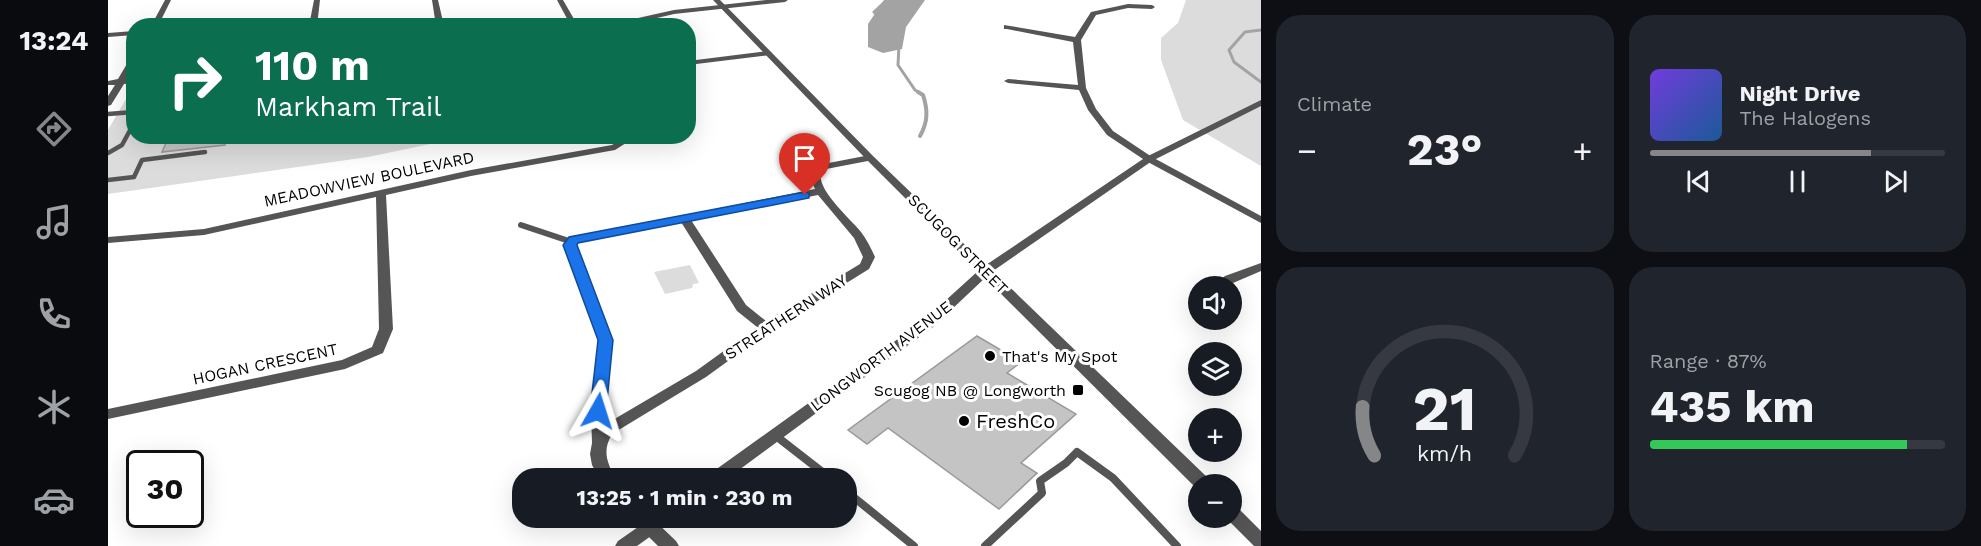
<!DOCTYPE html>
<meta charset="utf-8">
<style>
body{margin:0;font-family:"Work Sans",sans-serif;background:#20242c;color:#f1f3f6;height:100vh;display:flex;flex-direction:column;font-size:22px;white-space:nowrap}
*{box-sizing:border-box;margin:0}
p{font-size:20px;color:#9ea1a6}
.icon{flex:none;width:33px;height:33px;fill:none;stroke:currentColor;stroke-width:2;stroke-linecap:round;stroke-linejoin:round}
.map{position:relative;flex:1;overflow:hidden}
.details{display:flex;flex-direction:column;gap:15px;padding:15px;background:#0d0f14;width:720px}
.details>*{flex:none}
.top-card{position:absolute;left:18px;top:18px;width:570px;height:126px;border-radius:24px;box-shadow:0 6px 24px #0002;background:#0b6e4f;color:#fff;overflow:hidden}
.controls{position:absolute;left:1080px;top:276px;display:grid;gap:12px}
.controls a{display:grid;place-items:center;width:54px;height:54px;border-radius:50%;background:#171b24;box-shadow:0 6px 24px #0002;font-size:30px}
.speed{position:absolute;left:18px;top:450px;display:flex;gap:12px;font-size:30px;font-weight:700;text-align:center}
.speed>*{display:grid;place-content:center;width:78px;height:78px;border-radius:50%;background:#171b24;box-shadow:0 6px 24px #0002;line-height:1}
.speed .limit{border:3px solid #111;border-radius:9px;background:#fff;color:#111}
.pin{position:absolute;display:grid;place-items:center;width:51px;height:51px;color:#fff;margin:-62px -26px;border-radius:50% 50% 50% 0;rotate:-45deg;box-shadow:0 0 6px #0007}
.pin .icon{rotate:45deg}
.me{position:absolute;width:66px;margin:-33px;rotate:6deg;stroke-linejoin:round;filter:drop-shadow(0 0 4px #0008)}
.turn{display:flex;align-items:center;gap:21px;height:126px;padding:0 30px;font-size:27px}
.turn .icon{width:78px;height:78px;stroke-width:2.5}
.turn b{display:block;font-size:42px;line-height:51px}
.big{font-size:45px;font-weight:700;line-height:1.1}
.details .tile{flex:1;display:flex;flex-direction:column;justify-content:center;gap:9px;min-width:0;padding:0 21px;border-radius:24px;background:#20242c}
.details .dial{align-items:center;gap:0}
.dial svg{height:156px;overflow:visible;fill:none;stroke:#363941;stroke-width:7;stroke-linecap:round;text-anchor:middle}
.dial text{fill:#f1f3f6;stroke:none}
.song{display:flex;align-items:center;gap:18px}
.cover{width:72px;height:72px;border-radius:9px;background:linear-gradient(135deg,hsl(260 70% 55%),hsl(210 70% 35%))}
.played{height:6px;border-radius:3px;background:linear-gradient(90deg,#858687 75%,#363941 75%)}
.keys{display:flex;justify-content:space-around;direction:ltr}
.heat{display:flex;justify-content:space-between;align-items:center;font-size:33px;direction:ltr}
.charge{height:9px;border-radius:4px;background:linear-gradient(90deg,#34c759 87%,#363941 0)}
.details .tiles{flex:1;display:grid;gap:15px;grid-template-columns:repeat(2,1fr)}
.trip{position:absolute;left:404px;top:468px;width:345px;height:60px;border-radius:24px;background:#171b24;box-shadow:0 6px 24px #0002;font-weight:700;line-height:60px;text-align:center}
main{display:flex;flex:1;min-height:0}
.menu{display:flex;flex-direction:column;width:108px;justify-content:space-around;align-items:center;background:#090b0e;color:#9ea1a6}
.menu .icon{width:42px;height:42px}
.menu .selected{color:#858687}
.menu b{font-size:27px;color:#f1f3f6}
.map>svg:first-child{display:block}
.green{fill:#dcdcdc}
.water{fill:#a3a3a3}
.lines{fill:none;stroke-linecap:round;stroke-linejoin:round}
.stream-far1{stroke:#a3a3a3;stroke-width:3}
.stream{stroke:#a3a3a3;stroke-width:4}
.building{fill:#c4c4c4;stroke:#999;stroke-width:1.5}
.service-far2{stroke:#555;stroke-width:4.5}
.service-far1{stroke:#555;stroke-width:6}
.service{stroke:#555;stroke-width:8}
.minor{fill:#555;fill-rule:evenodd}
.tertiary{fill:#555;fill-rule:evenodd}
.route{fill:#1a73e8;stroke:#114b97;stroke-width:1.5}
.poi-dot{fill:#000;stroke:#fff;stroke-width:2}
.labels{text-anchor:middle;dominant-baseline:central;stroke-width:6;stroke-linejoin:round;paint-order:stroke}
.street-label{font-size:16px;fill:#000;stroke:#fff}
.poi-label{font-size:16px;fill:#000;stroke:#fff;text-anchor:start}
.near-poi-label{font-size:20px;fill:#000;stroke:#fff;text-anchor:start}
</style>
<main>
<nav class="menu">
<b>13:24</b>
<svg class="icon selected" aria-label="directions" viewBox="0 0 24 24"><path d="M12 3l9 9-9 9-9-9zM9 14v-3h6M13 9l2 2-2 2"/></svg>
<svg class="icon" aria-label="music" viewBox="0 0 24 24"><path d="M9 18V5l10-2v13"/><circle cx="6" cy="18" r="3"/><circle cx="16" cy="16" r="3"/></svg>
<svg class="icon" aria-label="phone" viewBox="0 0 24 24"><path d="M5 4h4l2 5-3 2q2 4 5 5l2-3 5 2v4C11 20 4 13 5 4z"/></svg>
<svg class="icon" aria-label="climate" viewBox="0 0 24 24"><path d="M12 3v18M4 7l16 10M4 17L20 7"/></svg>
<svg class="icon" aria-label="car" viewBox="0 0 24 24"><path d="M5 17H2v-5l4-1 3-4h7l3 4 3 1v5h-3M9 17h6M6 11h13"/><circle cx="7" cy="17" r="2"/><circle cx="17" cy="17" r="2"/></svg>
</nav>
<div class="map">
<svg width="1153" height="546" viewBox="0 0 1153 546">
<rect width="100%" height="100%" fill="#fff"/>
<g class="green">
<polygon points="1078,0 1153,0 1153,166 1075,120 1053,60 1053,38 1070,23"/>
<polygon points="25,87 26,136 356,137 260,157 0,194 0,130"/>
<polygon points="582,265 591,283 585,284 584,288 557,294 546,272"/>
</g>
<polygon class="water" points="776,0 817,0 798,27 794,49 775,53 760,47 760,24"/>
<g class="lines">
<g class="stream-far1">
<polyline points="772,17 766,12 779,0"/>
<polyline points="1153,30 1137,32 1121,50 1126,62 1153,82"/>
<polyline points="791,45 790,65 807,90 812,93"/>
</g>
<path class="stream" d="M810 92 815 95C820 110 820 122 812 136"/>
</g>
<g class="building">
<polygon points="61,136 116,136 117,145 54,152"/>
<polygon points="869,336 913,362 899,373 968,414 913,463 929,473 891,509 780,428 759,444 740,430"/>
</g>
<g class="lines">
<g class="service-far2">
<polyline points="0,114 26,112"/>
<polyline points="0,153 14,145 26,123"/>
<polyline points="0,180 26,177 34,160 97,152"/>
</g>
<polyline class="service-far1" points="413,225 464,242"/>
<g class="service">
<polyline points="668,436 722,478"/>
<polyline points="738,491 806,546"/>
<polyline points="877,546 934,493 932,481 958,463 969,452 1005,478 1069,546"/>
</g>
<g class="minor">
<polygon points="57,0 63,0 50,26 43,26"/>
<polygon points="206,0 212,0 209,26 201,26"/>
<polygon points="324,0 330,0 336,26 328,26"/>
<polygon points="449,0 455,0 470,26 463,26"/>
<polygon points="658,0 680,0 677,2 566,14 515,26 494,26 566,10"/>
<polygon points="1020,4 1044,5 1047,7 1044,9 1020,8 988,15 973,40 978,88 988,109 1005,131 1044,157 1153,216 1153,223 1038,161 999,135 980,110 971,90 900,83 896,81 900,79 970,85 965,42 899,29 896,29 896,25 967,37 983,12"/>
<polygon points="26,31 26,35 0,37 0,33"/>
<polygon points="660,51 664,53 663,55 580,65 580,61"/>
<polygon points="23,57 26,57 26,67 19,78 26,78 26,83 16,84 3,105 0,106 0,96 7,85 0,85 0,81 10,79"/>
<polygon points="518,136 529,136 507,150 363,176 278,195 285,329 275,353 237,369 0,419 0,409 234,360 264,347 271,329 268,197 96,235 0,243 0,237 96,229 363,170 504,145"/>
<path d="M762 155 765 156V160L713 170C707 189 741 217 753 232 759 240 763 248 767 257L761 269 663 330 598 377 504 434C494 451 499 462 507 478H491L484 465 482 454 484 443 483 411 491 340 456 245 462 238 707 189 701 176 705 166ZM710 195 746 238 755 257 752 264 658 321 638 305 583 220ZM573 222 629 311 649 327 588 371 498 424 497 411 505 340 468 245 470 243Z"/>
<polygon points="1153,263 1153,271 1118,286 1104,286 1117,276"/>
<polygon points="525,518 544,518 568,541 571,546 550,546 527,523"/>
</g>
<g class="tertiary">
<polygon points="605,0 612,0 765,156 878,265 1038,157 1153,100 1153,106 1044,161 885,271 1101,479 1103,484 1090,484 1089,489 877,278 825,327 620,478 601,478 603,473 815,321 870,271 759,160"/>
<polygon points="1124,506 1130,508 1153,531 1153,546 1146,546 1118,518 1124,518"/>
<polygon points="543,518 563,518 561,523 529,546 507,546 510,541"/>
</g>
</g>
<polygon class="route" points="697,192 701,193 701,198 470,243 469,245 505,340 498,411 496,415 484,415 482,411 490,340 455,245 461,237"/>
<g class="poi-dot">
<circle cx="882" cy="356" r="6"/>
<rect x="964" y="384" width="12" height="12" rx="3"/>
<circle cx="856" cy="421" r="6"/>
</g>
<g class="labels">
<g class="street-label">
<text transform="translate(261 179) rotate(-12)">MEADOWVIEW BOULEVARD</text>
<text transform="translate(850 244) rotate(45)">SCUGOG STREET</text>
<text transform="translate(678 317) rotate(-33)">STREATHERN WAY</text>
<text transform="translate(773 356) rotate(-37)">LONGWORTH AVENUE</text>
<text transform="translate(157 364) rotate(-12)">HOGAN CRESCENT</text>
</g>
<g class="poi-label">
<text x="894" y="356">That's My Spot</text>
<text x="958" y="390" text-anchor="end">Scugog NB @ Longworth</text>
</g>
<g class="near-poi-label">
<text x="868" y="421">FreshCo</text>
</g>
</g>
</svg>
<div class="controls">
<a><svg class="icon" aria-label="sound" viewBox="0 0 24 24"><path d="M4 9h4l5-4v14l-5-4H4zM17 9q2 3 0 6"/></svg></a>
<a><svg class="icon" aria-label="layers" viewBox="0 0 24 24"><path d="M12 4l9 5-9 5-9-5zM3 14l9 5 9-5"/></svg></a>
<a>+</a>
<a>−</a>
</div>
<div class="speed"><div class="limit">30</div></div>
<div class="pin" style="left:697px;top:195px;background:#d93025"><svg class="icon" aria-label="arrive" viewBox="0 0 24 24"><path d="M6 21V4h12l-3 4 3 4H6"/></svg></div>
<svg class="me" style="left:490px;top:411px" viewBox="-20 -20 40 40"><path d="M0-17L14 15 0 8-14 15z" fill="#1a73e8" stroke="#fff" stroke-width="4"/></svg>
<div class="trip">13:25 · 1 min · 230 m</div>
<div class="top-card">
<div class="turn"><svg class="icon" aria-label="right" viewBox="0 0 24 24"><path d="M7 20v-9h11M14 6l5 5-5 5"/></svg><div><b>110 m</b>Markham Trail</div></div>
</div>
</div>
<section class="details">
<div class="tiles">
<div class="tile"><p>Climate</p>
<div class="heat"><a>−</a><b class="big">23°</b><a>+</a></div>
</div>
<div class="tile">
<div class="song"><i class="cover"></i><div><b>Night Drive</b><p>The Halogens</p></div></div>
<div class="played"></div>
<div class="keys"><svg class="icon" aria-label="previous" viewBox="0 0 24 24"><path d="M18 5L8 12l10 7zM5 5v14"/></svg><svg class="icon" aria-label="pause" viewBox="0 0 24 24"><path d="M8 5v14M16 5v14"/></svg><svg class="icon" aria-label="next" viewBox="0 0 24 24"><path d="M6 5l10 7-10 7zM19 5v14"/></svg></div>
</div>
<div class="tile dial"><svg viewBox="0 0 100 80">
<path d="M14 69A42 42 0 1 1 86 69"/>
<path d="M14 69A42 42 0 0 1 8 44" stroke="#858687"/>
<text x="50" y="56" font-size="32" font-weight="700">21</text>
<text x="50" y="72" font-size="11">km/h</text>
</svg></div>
<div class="tile"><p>Range · 87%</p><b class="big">435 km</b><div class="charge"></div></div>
</div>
</section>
</main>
